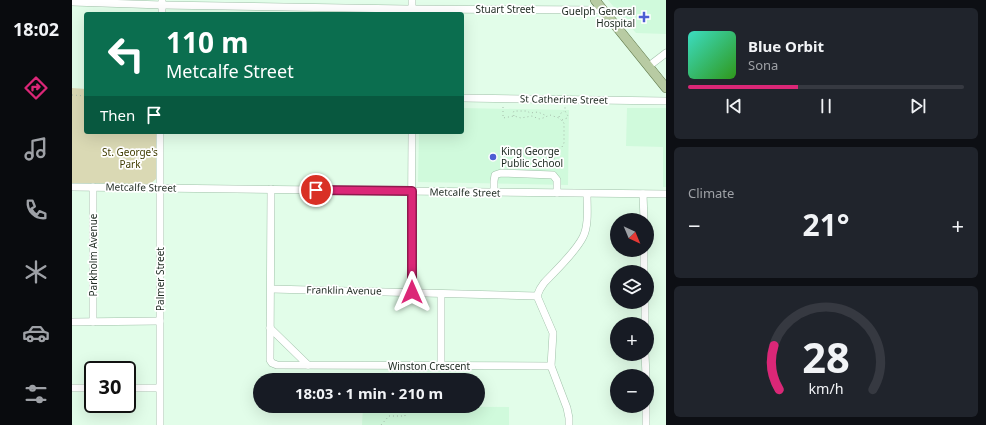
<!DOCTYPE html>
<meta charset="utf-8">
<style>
body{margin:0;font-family:"Noto Sans",sans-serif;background:#20242c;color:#f1f3f6;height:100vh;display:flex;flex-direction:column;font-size:15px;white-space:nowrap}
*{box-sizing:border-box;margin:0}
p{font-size:13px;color:#9ea1a6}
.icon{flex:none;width:22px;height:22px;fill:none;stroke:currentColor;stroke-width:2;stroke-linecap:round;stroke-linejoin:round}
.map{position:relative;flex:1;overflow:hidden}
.panel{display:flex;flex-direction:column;gap:8px;padding:8px;background:#0d0f14;width:320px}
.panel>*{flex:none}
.banner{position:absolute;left:12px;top:12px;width:380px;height:122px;border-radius:4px;box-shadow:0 4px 16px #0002;background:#0b6e4f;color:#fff;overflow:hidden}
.needle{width:26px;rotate:136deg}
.controls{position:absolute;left:538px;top:213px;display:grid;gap:8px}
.controls a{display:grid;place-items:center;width:44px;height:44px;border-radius:50%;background:#171b24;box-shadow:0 4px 16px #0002;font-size:20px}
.speed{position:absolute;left:12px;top:361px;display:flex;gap:8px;font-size:20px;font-weight:700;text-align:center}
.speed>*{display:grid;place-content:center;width:52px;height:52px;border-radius:50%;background:#171b24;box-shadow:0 4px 16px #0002;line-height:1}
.speed .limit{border:2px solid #111;border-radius:6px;background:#fff;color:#111}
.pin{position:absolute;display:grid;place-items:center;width:34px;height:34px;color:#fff;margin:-17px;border:2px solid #fff;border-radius:50%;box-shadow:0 1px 4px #0007}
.me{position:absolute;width:44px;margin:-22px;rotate:0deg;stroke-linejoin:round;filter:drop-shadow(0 0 3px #0008)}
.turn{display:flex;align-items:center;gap:14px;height:84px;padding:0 16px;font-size:18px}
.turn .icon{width:52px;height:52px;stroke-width:2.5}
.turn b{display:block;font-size:28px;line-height:34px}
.then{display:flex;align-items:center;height:38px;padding:0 16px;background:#0003;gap:8px;font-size:15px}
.big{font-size:30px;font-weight:700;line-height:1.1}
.panel .card{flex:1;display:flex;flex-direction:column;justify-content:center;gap:6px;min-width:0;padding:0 14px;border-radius:6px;background:#20242c}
.panel .dial{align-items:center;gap:0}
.dial svg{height:104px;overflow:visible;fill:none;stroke:#363941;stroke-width:7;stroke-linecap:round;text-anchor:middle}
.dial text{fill:#f1f3f6;stroke:none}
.song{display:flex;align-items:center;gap:12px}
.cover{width:48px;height:48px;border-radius:6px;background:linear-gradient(135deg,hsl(170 70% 55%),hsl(110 70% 35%))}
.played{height:4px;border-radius:2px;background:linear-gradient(90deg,#db2777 40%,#363941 40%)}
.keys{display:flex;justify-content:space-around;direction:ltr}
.heat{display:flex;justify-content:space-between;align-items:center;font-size:22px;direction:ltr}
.trip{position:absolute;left:181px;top:373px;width:232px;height:40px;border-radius:20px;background:#171b24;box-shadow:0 4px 16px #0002;font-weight:700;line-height:40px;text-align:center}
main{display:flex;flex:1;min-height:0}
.tab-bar{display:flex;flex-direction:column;width:72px;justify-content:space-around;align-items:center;background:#090b0e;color:#9ea1a6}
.tab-bar .icon{width:28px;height:28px}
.tab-bar .current{color:#db2777}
.tab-bar b{font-size:18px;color:#f1f3f6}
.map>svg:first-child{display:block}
.built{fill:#d0fadc}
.green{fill:#dad9b4}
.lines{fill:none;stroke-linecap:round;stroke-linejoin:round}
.minor-casing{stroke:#a0c1a9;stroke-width:8}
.major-casing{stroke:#637c4e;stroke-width:10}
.path{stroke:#a5bbaa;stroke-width:1;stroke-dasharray:1 3;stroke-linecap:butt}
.minor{stroke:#fff;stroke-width:7}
.major{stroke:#b8cba3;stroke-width:9}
.route-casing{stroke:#8e194d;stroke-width:10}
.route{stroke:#db2777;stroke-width:7}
.poi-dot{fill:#4e5ed3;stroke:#fff;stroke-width:1.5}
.labels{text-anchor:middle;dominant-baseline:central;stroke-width:3.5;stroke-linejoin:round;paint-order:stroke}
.street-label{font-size:10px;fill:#1d2920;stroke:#fff}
.poi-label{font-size:10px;fill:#1d2920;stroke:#fff;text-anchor:end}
.park-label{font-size:10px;fill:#413d03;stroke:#fff}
</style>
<main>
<nav class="tab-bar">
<b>18:02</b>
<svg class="icon current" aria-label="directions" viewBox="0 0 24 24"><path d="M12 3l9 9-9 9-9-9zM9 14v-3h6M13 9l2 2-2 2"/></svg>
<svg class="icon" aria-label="music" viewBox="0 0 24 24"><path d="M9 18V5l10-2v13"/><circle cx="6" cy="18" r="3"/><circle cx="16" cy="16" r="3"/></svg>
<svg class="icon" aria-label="phone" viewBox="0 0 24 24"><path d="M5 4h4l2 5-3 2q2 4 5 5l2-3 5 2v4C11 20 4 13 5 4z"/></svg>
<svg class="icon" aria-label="climate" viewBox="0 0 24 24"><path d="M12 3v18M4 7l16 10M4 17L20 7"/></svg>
<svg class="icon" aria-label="car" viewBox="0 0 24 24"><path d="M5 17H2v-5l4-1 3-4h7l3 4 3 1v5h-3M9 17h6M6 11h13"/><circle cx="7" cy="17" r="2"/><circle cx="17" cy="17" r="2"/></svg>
<svg class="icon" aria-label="filters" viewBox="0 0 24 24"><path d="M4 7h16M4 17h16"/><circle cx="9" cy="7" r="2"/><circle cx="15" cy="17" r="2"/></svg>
</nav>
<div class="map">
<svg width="594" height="425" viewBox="0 0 594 425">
<rect width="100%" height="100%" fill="#e2fde9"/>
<g class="built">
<polygon points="536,0 594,0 594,34 564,33"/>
<polygon points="390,108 497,110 496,185 346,182 347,132 390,132"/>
<polygon points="555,108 594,108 594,187 591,187 591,147 554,146"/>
<polygon points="291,406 437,407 437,425 290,425"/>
</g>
<polygon class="green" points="0,88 14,89 14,132 84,132 84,179 78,184 0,183"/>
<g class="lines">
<defs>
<g id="minor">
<polyline points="0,2 90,5 335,9 531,10"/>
<polyline points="90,14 90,0"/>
<polyline points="340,14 340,0"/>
<polyline points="577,66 594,53"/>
<polyline points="390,98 594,101"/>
<polyline points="0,187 594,194"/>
<polyline points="21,187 21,322"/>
<polyline points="199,189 198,360 200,363 205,365 479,366"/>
<polyline points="422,192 422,181 423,175 429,173 481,175 485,180 485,193"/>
<polyline points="571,194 572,220"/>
<polyline points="572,250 572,272"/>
<polyline points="199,289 465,296"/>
<polyline points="339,292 340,132"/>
<polyline points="369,294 369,366"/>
<polyline points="573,302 573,324"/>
<polyline points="0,322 88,321"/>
<polyline points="198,328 236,365"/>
<polyline points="573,354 574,376"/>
<polyline points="0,388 21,388"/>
<polyline points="55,388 87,388"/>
<polyline points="574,406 574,425"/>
<polyline points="88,425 88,132"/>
<path d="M497 425V418L495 408 479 366 481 333 465 296 468 289 472 283C484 270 503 253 511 237 517 225 515 208 515 194"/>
</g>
<polyline id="major" points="523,0 594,88"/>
</defs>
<use href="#minor" class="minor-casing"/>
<use href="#major" class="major-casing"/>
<g class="path">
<polyline points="0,95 14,96"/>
<polyline points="431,107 431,118 442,116 449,118 460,116 467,119 471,118 478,115 487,118 492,123 492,143 490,147 482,152 482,169"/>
<polyline points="442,116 441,113 442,111 455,111 458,113 466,112 475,116"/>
<polyline points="487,117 488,114 492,111"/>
<polyline points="490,120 495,118 496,116 493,111 493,107"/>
<polyline points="333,380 333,373"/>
<polyline points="309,425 317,416 333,416 333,406"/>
</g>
<use href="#minor" class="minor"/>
<use href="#major" class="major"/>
</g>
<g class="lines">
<defs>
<polyline id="route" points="244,190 340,191 340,292"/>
</defs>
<use href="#route" class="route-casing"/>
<use href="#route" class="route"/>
</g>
<g class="poi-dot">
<path d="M570 11h4v4h4v4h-4v4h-4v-4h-4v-4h4z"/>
<circle cx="421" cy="157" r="4"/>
</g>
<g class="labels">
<g class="street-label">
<text x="433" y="9">Stuart Street</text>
<text transform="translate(492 99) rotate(1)">St Catherine Street</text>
<text transform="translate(69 187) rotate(1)">Metcalfe Street</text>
<text transform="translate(393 192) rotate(1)">Metcalfe Street</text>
<text transform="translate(21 255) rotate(-90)">Parkholm Avenue</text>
<text transform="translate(88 279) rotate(-90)">Palmer Street</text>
<text transform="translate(272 290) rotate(1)">Franklin Avenue</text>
<text x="357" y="366">Winston Crescent</text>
</g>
<g class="poi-label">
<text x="563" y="11">Guelph General<tspan x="563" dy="12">Hospital</tspan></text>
<text x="429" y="151" text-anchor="start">King George<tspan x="429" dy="12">Public School</tspan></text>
</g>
<g class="park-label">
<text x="58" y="152">St. George's<tspan x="58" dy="12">Park</tspan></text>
</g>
</g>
</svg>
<div class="controls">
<a><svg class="needle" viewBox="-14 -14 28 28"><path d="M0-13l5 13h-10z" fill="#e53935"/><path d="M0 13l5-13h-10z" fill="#9ea1a6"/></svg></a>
<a><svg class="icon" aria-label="layers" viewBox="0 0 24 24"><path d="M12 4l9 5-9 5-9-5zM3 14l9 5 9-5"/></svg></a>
<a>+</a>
<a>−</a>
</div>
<div class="speed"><div class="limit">30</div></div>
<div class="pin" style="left:244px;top:190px;background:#d93025"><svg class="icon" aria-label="arrive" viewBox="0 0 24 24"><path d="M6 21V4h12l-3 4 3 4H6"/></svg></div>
<svg class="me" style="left:340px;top:292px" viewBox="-20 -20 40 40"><path d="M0-17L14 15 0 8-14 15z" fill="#db2777" stroke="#fff" stroke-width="4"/></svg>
<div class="trip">18:03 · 1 min · 210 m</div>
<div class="banner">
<div class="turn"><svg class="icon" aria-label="left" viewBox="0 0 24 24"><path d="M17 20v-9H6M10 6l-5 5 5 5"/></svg><div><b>110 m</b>Metcalfe Street</div></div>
<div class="then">Then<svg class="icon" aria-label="arrive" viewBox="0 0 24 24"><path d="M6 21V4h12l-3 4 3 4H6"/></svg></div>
</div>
</div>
<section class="panel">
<div class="card">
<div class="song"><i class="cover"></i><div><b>Blue Orbit</b><p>Sona</p></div></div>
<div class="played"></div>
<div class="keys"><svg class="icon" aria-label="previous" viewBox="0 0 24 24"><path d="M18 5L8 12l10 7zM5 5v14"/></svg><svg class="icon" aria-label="pause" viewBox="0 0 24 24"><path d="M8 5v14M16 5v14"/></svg><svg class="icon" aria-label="next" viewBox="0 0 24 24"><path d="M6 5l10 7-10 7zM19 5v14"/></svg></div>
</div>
<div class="card"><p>Climate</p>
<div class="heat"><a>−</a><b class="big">21°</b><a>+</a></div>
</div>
<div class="card dial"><svg viewBox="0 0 100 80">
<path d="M14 69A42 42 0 1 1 86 69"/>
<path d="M14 69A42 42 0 0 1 10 35" stroke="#db2777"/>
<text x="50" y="56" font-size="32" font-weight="700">28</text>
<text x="50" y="72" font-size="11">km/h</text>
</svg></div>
</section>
</main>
